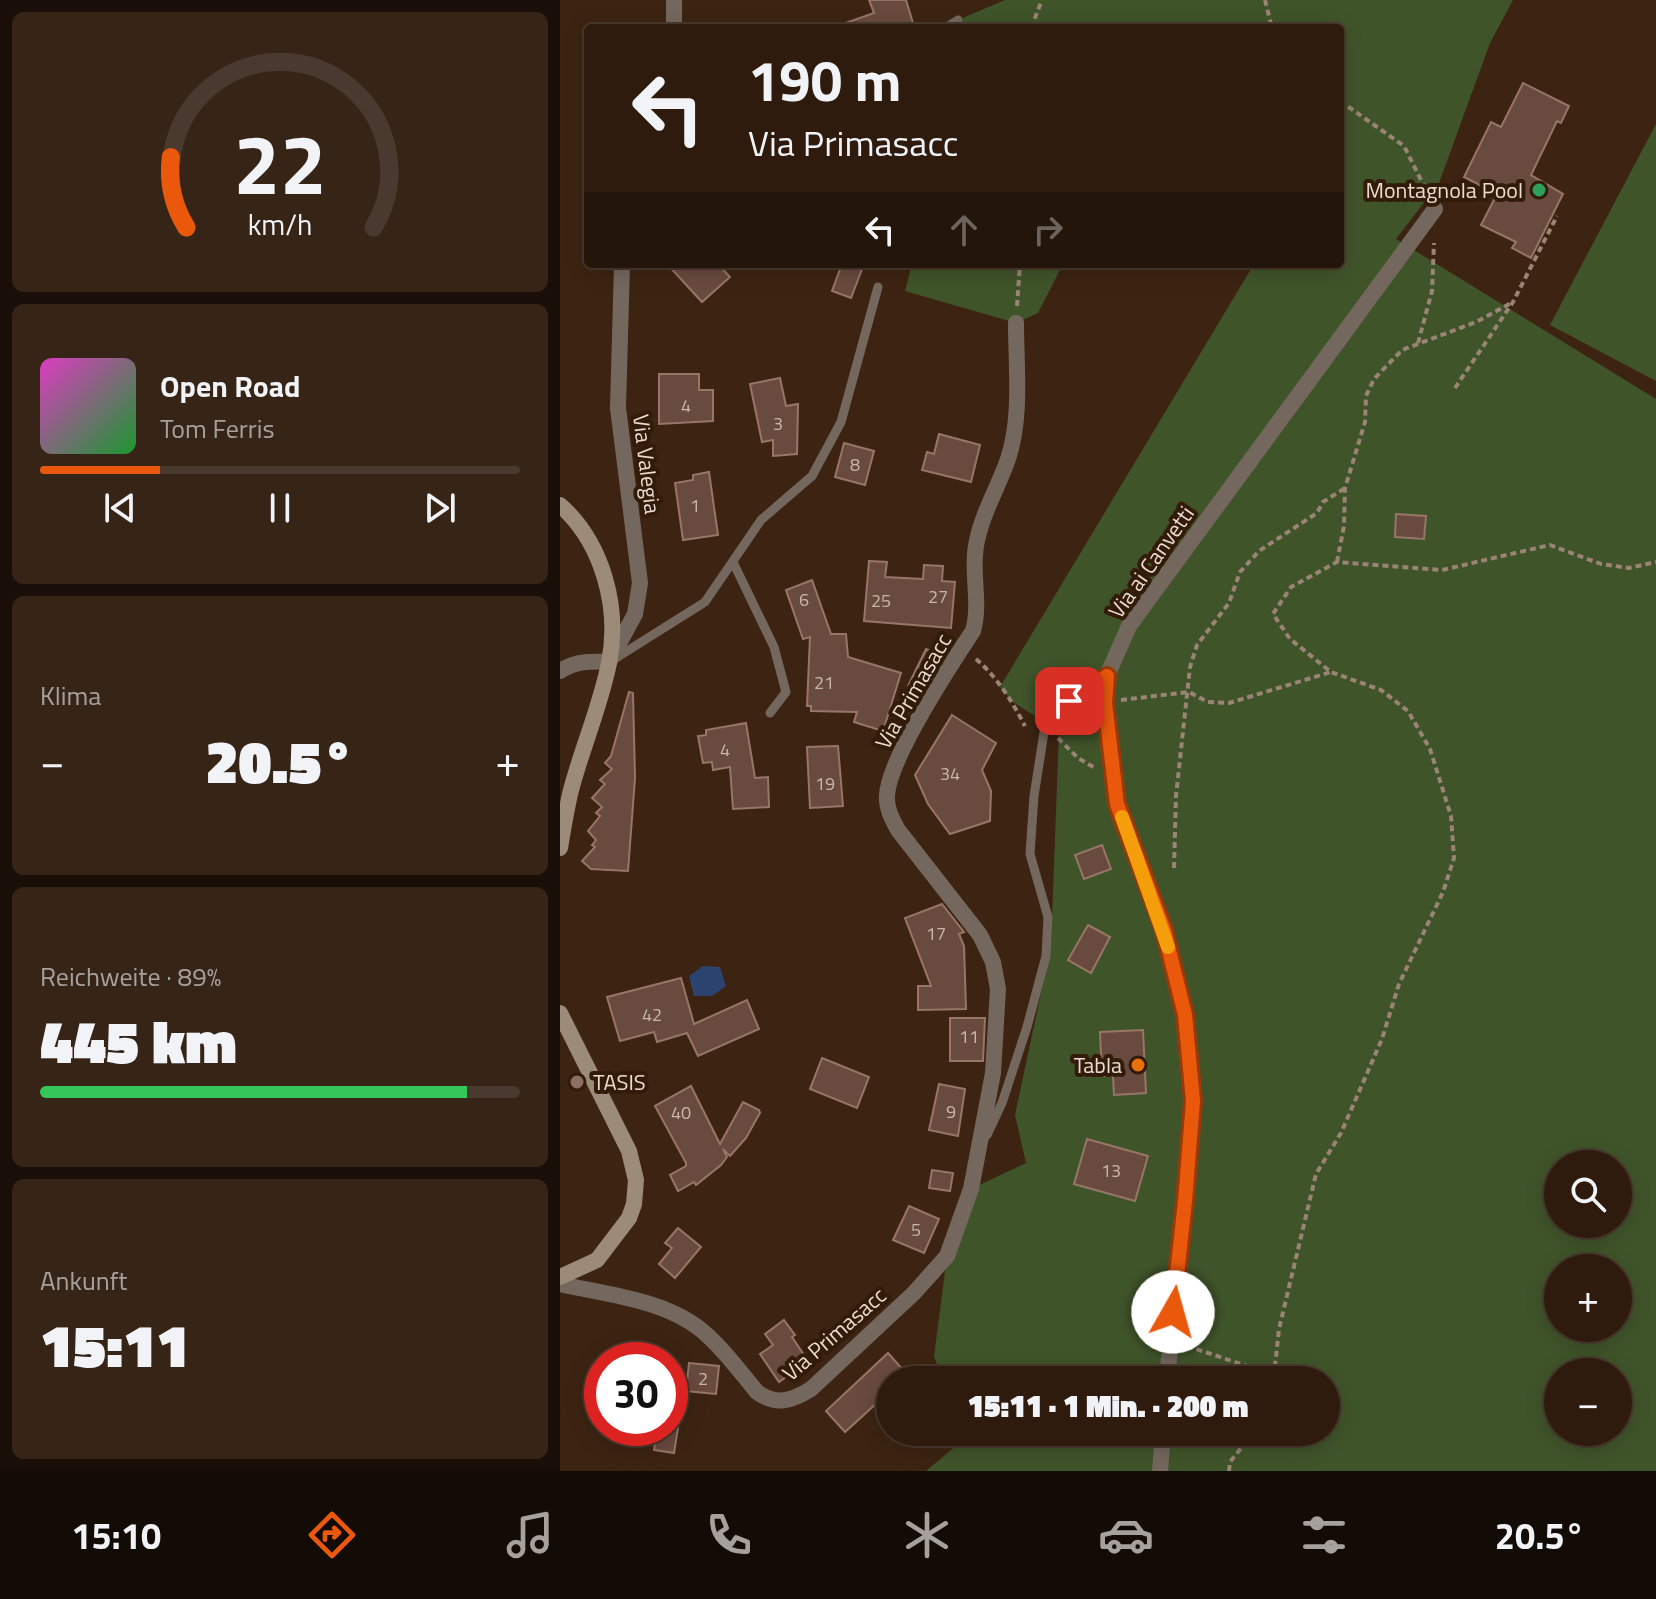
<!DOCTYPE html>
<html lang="de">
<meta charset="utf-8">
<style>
body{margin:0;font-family:"Titillium Web",sans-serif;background:#362417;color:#f1f3f6;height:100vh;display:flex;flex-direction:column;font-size:30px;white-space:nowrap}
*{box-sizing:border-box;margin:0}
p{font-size:26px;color:#a7a19e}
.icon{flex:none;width:44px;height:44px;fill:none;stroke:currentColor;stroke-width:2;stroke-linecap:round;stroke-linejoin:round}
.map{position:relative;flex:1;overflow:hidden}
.details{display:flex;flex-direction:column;gap:12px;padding:12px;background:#190f08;width:560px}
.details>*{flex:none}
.top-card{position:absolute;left:24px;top:24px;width:760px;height:244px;border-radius:8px;box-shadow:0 4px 20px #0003,0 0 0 2px #49392e;background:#2e1b0e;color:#f1f3f6;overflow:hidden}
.controls{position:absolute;left:984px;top:1150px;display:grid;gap:16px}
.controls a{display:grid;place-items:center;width:88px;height:88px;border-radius:50%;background:#2e1b0e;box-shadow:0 4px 20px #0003,0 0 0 2px #49392e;font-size:40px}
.speed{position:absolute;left:24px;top:1342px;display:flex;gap:16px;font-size:40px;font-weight:700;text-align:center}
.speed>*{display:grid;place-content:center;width:104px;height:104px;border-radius:50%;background:#2e1b0e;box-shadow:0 4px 20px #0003,0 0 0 2px #49392e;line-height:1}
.speed .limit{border:12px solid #d22;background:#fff;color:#111}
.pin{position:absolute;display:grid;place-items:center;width:68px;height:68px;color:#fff;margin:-34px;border-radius:16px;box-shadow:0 4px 12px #0006}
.me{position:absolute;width:88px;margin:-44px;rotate:7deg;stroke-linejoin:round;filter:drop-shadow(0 0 6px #0008)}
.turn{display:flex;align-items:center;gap:28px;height:168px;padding:0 32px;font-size:36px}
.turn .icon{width:104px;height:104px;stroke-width:2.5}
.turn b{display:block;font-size:56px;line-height:68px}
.lanes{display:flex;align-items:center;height:76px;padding:0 32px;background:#0003;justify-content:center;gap:40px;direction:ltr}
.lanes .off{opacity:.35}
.big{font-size:60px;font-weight:800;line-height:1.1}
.details .card{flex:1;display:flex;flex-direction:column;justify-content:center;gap:12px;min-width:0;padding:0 28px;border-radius:12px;background:#362417}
.details .dial{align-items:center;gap:0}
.dial svg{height:208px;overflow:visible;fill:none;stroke:#49392e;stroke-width:7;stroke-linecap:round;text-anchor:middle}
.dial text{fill:#f1f3f6;stroke:none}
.song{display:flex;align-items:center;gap:24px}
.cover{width:96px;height:96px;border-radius:12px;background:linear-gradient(135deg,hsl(310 70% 55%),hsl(130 70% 35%))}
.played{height:8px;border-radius:4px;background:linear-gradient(90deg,#ea580c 25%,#49392e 25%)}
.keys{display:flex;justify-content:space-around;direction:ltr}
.heat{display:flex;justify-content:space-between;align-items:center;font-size:44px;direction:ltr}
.charge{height:12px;border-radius:6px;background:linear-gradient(90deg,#34c759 89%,#49392e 0)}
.trip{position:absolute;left:316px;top:1366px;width:464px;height:80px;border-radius:40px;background:#2e1b0e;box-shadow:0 4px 20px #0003,0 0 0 2px #49392e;font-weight:800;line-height:80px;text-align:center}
.dock{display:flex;height:128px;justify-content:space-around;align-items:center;background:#120b06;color:#a7a19e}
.dock .icon{width:56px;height:56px}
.dock .active{color:#ea580c}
.dock b{font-size:36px;color:#f1f3f6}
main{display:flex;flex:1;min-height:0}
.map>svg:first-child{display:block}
.green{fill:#40542a;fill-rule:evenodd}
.water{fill:#2b436e}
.building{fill:#694a3e;stroke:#977668;stroke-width:2}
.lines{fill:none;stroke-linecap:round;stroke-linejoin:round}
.path{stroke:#998476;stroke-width:4;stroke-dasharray:6 4;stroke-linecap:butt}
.lane{stroke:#74685e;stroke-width:9}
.street{stroke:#74685e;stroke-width:16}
.secondary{stroke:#9d8b7a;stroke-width:16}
.route-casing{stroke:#983908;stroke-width:20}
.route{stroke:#ea580c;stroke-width:14}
.slow{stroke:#f59e0b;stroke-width:14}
.leisure-dot{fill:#2e9e5b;stroke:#321b09;stroke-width:3}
.food-dot{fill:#e8710a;stroke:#321b09;stroke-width:3}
.education-dot{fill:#8d6e63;stroke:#321b09;stroke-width:3}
.labels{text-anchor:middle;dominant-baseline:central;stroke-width:8;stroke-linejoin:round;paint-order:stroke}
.number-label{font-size:18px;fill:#cab7ac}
.poi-label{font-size:22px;fill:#ebdbd0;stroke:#321b09;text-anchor:end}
.street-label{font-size:22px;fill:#ebdbd0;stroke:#321b09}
</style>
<main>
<section class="details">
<div class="card dial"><svg viewBox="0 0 100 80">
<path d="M14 69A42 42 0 1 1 86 69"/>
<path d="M14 69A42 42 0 0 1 8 42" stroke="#ea580c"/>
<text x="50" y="56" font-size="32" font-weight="700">22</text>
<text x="50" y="72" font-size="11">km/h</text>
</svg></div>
<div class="card">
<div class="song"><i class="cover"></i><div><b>Open Road</b><p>Tom Ferris</p></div></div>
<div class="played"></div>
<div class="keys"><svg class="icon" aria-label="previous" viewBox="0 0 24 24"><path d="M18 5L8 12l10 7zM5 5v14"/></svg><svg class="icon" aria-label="pause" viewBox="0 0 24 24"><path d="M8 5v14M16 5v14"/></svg><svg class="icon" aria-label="next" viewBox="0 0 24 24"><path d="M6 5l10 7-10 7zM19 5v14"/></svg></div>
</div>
<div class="card"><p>Klima</p>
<div class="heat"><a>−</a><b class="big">20.5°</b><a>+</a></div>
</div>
<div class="card"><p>Reichweite · 89%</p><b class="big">445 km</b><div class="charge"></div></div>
<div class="card"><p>Ankunft</p><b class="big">15:11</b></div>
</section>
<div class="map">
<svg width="1096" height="1471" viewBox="0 0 1096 1471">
<rect width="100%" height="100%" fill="#3d2412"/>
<g class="green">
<path d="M445 0H953L930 43 879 183 836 239 1096 399V1471H366L409 1435 408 1432H766V1380H384L374 1357 387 1256 411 1189 466 1163 455 1115 491 946 499 731 453 702 440 687 694 264H780V28H397L398 20ZM998 1164H1058V1224H998ZM998 1268H1058V1328H998ZM998 1372H1058V1432H998Z"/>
<polygon points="1096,124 1096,381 990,325"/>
<polygon points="352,264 503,264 478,313 456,323 345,291"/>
</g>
<polygon class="water" points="143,966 160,967 166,986 152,996 134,996 129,976"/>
<g class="building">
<polygon points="309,0 346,0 353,23 337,28 280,28 280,25 314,13"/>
<polygon points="963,83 1009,106 1001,123 997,121 971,175 1003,194 971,258 952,248 956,242 921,225 937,194 904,177 931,122 941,127"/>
<polygon points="107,264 158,264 170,277 142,302"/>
<polygon points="282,264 304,264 291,298 272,291"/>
<polygon points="99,374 139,374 139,390 153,390 153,421 99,424"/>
<polygon points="220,378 226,406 238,404 237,454 213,456 213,440 202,442 190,384"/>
<polygon points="379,434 420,445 411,482 362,470 367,452 374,454"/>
<polygon points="284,443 314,451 305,485 275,477"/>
<polygon points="149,472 158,535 123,540 115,483 133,480 133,475"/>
<polygon points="836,514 866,516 864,539 835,537"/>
<polygon points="309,561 327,562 325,577 363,579 364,565 383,566 382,581 395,582 391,628 304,621"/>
<polygon points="252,580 271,634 286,634 288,657 341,673 323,731 294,722 297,712 251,711 251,706 247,706 250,637 243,639 226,590"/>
<polygon points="366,649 383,657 361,692 348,686"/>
<polygon points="69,692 73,693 75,778 68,871 31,869 22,861 35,847 32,845 36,840 28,831 40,816 36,813 42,807 32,798 45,784 40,780 52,769 45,763 51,756"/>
<polygon points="392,715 436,743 422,770 431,791 430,821 390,834 368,804 355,775"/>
<polygon points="186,723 195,778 208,777 209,807 173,809 170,767 153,770 152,762 143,763 138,736 146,735 146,730"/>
<polygon points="278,746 283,806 250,808 247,747"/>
<polygon points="542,845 551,869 524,879 515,855"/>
<polygon points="382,904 404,932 399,934 404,946 406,1009 358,1010 358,986 371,986 345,918"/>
<polygon points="528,925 550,937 531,973 508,960"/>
<polygon points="121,978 134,1024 187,1000 199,1029 138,1056 127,1033 97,1042 94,1032 60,1041 47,997"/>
<polygon points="390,1018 425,1018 423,1061 390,1061"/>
<polygon points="583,1030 586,1093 554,1095 553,1076 542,1076 540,1032"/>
<polygon points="262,1058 309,1077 297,1108 250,1089"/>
<polygon points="379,1084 405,1089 398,1136 369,1130"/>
<polygon points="131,1086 160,1144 183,1102 199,1110 200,1113 186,1138 170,1156 163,1149 167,1157 161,1165 136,1185 134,1182 118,1191 110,1175 126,1166 126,1163 95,1106"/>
<polygon points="527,1139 588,1156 575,1201 514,1184"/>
<polygon points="372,1170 393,1173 390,1191 369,1188"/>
<polygon points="349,1206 379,1219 364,1253 333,1240"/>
<polygon points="118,1228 141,1247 115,1278 99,1264 112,1248 105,1243"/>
<polygon points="224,1320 235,1335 232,1337 248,1361 219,1382 200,1354 213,1345 205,1334"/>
<polygon points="328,1353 352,1380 330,1380 330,1395 320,1404 318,1402 285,1432 266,1411"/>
<polygon points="129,1363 159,1366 156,1394 126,1391"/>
<polygon points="67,1428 118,1428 114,1453 94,1450 95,1442"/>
</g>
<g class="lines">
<g class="path">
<polyline points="705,0 712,28"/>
<polyline points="471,28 482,0"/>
<polyline points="780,101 844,146 867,192"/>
<polyline points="457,306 460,264"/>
<polyline points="858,343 872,291 874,243"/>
<polyline points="895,388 953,302 997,216"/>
<polyline points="777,562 784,526 785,488 805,422 806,396 814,379 842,350 916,322 953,302"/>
<path d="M416 659C437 677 452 701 465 726"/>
<polyline points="561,700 629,692 648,702 669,703 771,672"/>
<polyline points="498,738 518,758 535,768"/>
<polyline points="614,868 616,796 630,667 637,645 669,603 680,572 699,551 757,513 763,502 785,488"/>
<polyline points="627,1346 714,1375 719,1329 756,1174 781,1133 822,1039 839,984 883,892 894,858 891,816 870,749 848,711 821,690 771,672 730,639 713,614 731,587 777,562 882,570 990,545 1041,564 1069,568 1096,562"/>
<polyline points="669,1471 670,1462 694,1432"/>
</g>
<g class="lane">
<polyline points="385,28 398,20"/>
<polyline points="173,562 214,647 226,692 210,713"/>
<polyline points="56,658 145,602 201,520 252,476 281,422 318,287"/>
<polyline points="427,1135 442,1103 467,1027 486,956 488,917 470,854 474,796 485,726 490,713 547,676"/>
</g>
<g class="street">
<polyline points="114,0 114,28"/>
<path d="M0 671C15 661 31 661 49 662L75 614 80 583 58 408 62 264"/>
<path d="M0 1284C48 1295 110 1300 147 1335 166 1352 181 1373 197 1392 216 1406 232 1401 251 1389L354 1293 387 1256 411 1189 433 1073 438 989 433 962 420 935 338 830C332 819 326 808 327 795 329 759 391 664 413 631 421 603 411 574 416 546 421 515 438 488 448 459 462 417 456 367 456 323"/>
<polyline points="607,1380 633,1101 625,1015 604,930 557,804 553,779 545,703 547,676 569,626 875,209"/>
<polyline points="600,1471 603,1432"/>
</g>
<g class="secondary">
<path d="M0 505C43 543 60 608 49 663 40 708 21 750 10 794 6 812 3 830 0 848"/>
<polyline points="0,1013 69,1151 76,1180 74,1204 69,1218 37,1260 0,1277"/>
</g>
</g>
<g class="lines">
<defs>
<polyline id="route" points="509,701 547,676 545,703 557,804 604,930 625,1015 633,1101 625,1201 613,1312"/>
</defs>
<use href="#route" class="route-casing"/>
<use href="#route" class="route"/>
<polyline class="slow" points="562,817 608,947"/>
</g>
<circle class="leisure-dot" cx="979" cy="190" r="8"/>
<circle class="food-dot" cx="578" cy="1065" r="8"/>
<circle class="education-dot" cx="17" cy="1082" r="8"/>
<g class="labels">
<g class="number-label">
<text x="126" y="405">4</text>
<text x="218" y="423">3</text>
<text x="295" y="464">8</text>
<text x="135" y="505">1</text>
<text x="378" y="596">27</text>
<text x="244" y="599">6</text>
<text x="321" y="600">25</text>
<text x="264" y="682">21</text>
<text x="165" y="749">4</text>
<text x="390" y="773">34</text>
<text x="265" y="783">19</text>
<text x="376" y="933">17</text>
<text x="92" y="1014">42</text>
<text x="409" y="1036">11</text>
<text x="391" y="1111">9</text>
<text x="121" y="1112">40</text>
<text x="551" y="1170">13</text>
<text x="356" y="1229">5</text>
<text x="143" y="1378">2</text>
</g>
<g class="poi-label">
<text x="963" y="190">Montagnola Pool</text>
<text x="562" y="1065">Tabla</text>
<text x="33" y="1082" text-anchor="start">TASIS</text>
</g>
<g class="street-label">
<text transform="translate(87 464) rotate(83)">Via Valegia</text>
<text transform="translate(591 562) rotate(-55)">Via ai Canvetti</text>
<text transform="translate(353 691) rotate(-60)">Via Primasacc</text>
<text transform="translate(274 1334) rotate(-41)">Via Primasacc</text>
</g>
</g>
</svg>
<div class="controls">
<a><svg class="icon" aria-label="search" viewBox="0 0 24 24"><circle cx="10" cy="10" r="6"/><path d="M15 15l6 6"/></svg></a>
<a>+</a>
<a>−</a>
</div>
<div class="speed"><div class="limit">30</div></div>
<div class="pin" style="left:509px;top:701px;background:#d93025"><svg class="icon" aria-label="arrive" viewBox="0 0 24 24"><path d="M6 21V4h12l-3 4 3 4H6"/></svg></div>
<svg class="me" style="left:613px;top:1312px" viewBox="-20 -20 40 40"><circle r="19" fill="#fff"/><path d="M0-13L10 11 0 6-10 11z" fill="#ea580c"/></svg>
<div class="trip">15:11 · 1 Min. · 200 m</div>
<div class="top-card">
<div class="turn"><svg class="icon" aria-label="left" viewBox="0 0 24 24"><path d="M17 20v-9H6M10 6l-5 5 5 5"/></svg><div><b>190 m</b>Via Primasacc</div></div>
<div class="lanes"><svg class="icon" aria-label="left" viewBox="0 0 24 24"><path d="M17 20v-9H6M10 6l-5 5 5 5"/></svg><svg class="icon off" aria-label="ahead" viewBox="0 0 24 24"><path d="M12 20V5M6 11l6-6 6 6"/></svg><svg class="icon off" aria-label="right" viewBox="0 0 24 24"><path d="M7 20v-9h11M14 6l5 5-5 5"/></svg></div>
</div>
</div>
</main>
<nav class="dock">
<b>15:10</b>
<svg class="icon active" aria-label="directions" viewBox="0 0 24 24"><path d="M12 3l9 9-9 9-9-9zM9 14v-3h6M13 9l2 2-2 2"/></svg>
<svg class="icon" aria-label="music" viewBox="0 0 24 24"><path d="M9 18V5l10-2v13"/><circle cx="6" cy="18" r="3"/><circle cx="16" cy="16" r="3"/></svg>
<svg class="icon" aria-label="phone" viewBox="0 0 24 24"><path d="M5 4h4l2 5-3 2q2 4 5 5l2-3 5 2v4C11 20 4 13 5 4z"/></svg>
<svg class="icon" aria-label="climate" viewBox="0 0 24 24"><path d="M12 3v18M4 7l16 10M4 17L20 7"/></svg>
<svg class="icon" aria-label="car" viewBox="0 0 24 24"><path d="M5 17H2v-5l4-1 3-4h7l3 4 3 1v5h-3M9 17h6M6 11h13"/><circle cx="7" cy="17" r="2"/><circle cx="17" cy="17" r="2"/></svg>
<svg class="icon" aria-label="filters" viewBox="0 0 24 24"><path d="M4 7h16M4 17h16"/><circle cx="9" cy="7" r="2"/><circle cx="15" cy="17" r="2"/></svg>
<b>20.5°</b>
</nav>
